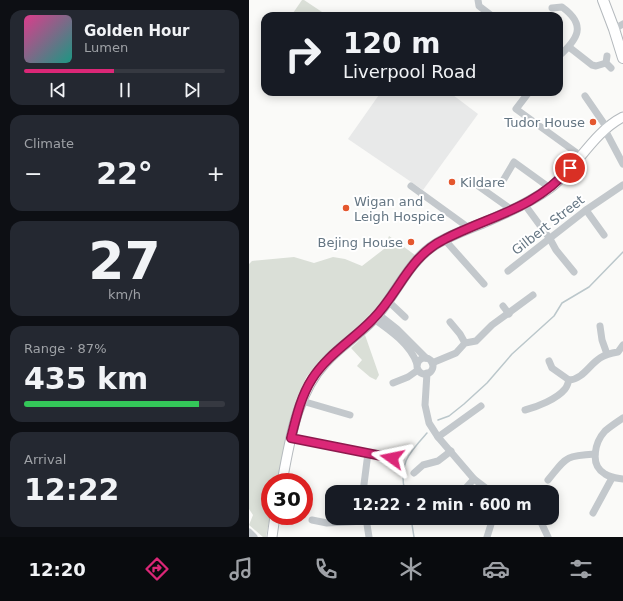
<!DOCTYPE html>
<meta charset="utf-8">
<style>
body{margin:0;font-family:"DejaVu Sans",sans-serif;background:#242831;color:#f1f3f6;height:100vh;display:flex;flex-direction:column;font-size:15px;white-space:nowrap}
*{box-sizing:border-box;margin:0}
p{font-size:13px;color:#9ea1a6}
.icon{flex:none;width:22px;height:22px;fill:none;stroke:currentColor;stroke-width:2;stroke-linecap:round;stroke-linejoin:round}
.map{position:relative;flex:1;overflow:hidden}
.side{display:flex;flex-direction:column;gap:10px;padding:10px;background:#0d0f14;width:249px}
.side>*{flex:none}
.guide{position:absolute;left:12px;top:12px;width:302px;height:84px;border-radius:12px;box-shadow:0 2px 10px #0003;background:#171b24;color:#f1f3f6;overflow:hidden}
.speed{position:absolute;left:12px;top:473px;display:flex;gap:8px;font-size:20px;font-weight:700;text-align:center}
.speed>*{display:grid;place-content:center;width:52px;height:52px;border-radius:50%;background:#171b24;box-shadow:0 2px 10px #0003;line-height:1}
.speed .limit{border:6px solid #d22;background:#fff;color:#111}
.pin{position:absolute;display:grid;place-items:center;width:34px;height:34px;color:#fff;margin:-17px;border:2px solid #fff;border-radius:50%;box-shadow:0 1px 4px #0007}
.me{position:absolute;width:44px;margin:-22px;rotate:282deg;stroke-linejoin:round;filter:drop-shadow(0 0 3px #0008)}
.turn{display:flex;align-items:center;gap:14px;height:84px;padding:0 16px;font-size:18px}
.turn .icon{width:52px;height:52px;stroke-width:2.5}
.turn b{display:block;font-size:28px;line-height:34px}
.big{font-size:30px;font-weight:800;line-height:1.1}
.side .widget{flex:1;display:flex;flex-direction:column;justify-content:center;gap:6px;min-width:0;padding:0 14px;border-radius:12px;background:#242831}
.side .dial{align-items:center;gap:0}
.dial b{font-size:52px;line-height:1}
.song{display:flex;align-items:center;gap:12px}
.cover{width:48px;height:48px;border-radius:6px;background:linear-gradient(135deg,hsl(330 70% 55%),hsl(170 70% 35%))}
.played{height:4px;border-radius:2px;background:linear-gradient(90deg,#db2777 45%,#363941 45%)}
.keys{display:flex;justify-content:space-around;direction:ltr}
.heat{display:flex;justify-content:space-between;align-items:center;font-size:22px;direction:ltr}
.charge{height:6px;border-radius:3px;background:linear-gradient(90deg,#34c759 87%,#363941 0)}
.trip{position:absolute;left:76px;top:485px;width:234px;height:40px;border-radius:12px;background:#171b24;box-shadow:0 2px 10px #0003;font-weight:800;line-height:40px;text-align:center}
.tab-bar{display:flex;height:64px;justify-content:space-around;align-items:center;background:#090b0e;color:#9ea1a6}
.tab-bar .icon{width:28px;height:28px}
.tab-bar .selected{color:#db2777}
.tab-bar b{font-size:18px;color:#f1f3f6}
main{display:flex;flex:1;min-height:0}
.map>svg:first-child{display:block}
.built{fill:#e8e9e9}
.green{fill:#dadfd7}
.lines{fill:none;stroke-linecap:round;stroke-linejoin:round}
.stream{stroke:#bbc7cb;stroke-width:1.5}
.major-casing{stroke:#b5babe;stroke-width:11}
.highway-casing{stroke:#b4b9bd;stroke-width:12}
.minor{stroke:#c3c8cc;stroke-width:7}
.major{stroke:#fff;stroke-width:9}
.highway{stroke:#fff;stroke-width:10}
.route-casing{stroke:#8e194d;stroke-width:10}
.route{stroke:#db2777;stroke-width:7}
.poi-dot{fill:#e4572e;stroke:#fff;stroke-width:1.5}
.labels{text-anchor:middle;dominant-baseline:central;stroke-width:4;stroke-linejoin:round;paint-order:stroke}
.poi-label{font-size:13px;fill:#657683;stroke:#fff;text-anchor:end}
.street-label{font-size:13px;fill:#657683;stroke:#fff}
</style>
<main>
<section class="side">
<div class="widget">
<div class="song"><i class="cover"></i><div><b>Golden Hour</b><p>Lumen</p></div></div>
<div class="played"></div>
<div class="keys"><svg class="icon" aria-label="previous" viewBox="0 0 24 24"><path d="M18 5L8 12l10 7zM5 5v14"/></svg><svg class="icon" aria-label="pause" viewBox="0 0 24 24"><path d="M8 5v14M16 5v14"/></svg><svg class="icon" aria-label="next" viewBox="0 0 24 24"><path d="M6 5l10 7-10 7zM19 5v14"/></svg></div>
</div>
<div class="widget"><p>Climate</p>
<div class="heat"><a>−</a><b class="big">22°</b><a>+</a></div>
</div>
<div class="widget dial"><b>27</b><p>km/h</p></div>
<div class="widget"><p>Range · 87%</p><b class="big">435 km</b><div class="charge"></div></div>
<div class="widget"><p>Arrival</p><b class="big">12:22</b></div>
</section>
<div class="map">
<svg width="374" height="537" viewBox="0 0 374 537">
<rect width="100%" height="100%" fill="#fafaf8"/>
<polygon class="built" points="132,92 200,92 229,114 174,190 99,139"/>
<g class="green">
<polygon points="53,0 55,0 79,16 42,16"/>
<polygon points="140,236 166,255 153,272 129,308 58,376 48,398 28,482 21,482 21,516 17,537 14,537 0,525 4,515 0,509 0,264 3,261 45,257 65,263 84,257 96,259 113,266 135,249"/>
<polygon points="116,335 130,375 127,380 121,377 108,366 113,360 102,348"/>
</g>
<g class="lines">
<g class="stream">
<polyline points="189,420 200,416 215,404 238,383 263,354 305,316 313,303 340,287 374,252"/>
<path d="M156 492C149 464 160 453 178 433"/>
<polyline points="162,518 165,537"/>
</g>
<defs>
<g id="major">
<path d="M33 482C41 441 47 394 77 362 93 344 115 332 130 313 149 290 161 260 187 244 202 235 218 229 234 223 257 213 280 203 301 188 328 168 343 133 374 117"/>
<polyline points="23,537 26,516"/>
</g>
<polyline id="highway" points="354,0 365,29 374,58"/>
</defs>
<use href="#major" class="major-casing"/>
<use href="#highway" class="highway-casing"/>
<g class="minor">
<polyline points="229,0 230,6 243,16"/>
<path d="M303 8 313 7C338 25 329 39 310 56"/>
<polyline points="365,29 374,24"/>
<polyline points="320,47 343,65 347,66 357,63"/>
<polyline points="358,56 357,63 362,68"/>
<polyline points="280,92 267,109 332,156"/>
<polyline points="336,96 358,128"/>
<polyline points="356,130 374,164"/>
<polyline points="255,179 265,162 301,188"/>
<polyline points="225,183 263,210"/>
<polyline points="162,186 220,228"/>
<polyline points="276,205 301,239 307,250 325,272"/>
<polyline points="337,210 355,235"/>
<polyline points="195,239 235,284"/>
<polyline points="259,271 337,210 374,185"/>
<polyline points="139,301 156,317"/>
<polyline points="254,306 260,314"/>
<polyline points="129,314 148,329 177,358"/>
<path d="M125 319C141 330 162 345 168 364"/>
<polyline points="201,322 211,334 216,343"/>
<polyline points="351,326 353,340 358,354"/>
<circle cx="176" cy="366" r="8"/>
<polyline points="300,361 303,368 320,380"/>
<polyline points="183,363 207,353 216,343 227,341 243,325 284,295"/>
<polyline points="178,373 176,405 180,423 189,437 225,479 242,492"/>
<polyline points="144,383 159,377 169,370"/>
<polyline points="53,401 101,415"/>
<path d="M276 410C288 407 308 399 316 389 318 387 319 383 320 380 334 379 340 365 351 358 357 354 362 353 369 352L374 345"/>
<path d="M374 418C368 422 362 426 356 431 346 442 340 465 356 474 362 478 368 478 374 479"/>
<polyline points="189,437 232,406"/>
<polyline points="42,438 143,458"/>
<polyline points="165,473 174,465 189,461 202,451"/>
<path d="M299 480C318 457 315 456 346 454"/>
<polyline points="114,492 119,453"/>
<polyline points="213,492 225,479"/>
<polyline points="344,513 363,478"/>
<polyline points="117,518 120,537"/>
<polyline points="290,518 299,537"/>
<polyline points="187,519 188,518"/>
<polyline points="63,520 78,523 117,521"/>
<polyline points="0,532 5,537"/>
<polyline points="238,537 244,518"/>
</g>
<use href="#major" class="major"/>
<use href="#highway" class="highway"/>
</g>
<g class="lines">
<defs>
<path id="route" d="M143 458 42 438C47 418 52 396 63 379 79 354 104 340 124 319 150 293 160 256 196 239 243 215 284 210 321 168"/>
</defs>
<use href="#route" class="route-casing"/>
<use href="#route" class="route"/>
</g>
<g class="poi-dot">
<circle cx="344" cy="122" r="4"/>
<circle cx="203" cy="182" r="4"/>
<circle cx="97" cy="208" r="4"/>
<circle cx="162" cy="242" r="4"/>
</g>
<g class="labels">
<g class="poi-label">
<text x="336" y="122">Tudor House</text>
<text x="211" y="182" text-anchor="start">Kildare</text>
<text x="105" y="201" text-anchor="start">Wigan and<tspan x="105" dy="15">Leigh Hospice</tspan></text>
<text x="154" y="242">Bejing House</text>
</g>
<g class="street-label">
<text transform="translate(299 225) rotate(-38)">Gilbert Street</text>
</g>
</g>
</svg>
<div class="speed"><div class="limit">30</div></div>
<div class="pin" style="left:321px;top:168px;background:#d93025"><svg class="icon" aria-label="arrive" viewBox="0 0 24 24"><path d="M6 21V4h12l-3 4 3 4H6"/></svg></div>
<svg class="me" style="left:143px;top:458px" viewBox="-20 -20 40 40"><path d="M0-17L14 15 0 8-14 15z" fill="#db2777" stroke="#fff" stroke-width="4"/></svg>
<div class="trip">12:22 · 2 min · 600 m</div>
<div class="guide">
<div class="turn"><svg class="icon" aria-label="right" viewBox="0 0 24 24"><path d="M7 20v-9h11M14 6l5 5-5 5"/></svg><div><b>120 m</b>Liverpool Road</div></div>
</div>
</div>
</main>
<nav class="tab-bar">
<b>12:20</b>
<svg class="icon selected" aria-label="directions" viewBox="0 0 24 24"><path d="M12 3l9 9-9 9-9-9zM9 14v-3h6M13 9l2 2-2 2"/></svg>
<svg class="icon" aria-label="music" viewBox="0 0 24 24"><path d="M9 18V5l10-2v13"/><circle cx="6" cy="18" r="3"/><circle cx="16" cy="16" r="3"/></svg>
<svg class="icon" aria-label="phone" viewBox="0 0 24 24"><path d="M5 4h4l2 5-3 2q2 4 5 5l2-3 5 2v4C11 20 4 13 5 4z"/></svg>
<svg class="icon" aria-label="climate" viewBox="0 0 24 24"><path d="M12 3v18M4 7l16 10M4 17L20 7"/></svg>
<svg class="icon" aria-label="car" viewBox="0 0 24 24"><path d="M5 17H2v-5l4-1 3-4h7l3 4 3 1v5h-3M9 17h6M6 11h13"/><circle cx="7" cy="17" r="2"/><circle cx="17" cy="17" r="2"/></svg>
<svg class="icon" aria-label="filters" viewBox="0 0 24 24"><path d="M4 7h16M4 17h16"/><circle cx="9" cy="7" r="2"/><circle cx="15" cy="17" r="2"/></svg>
</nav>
